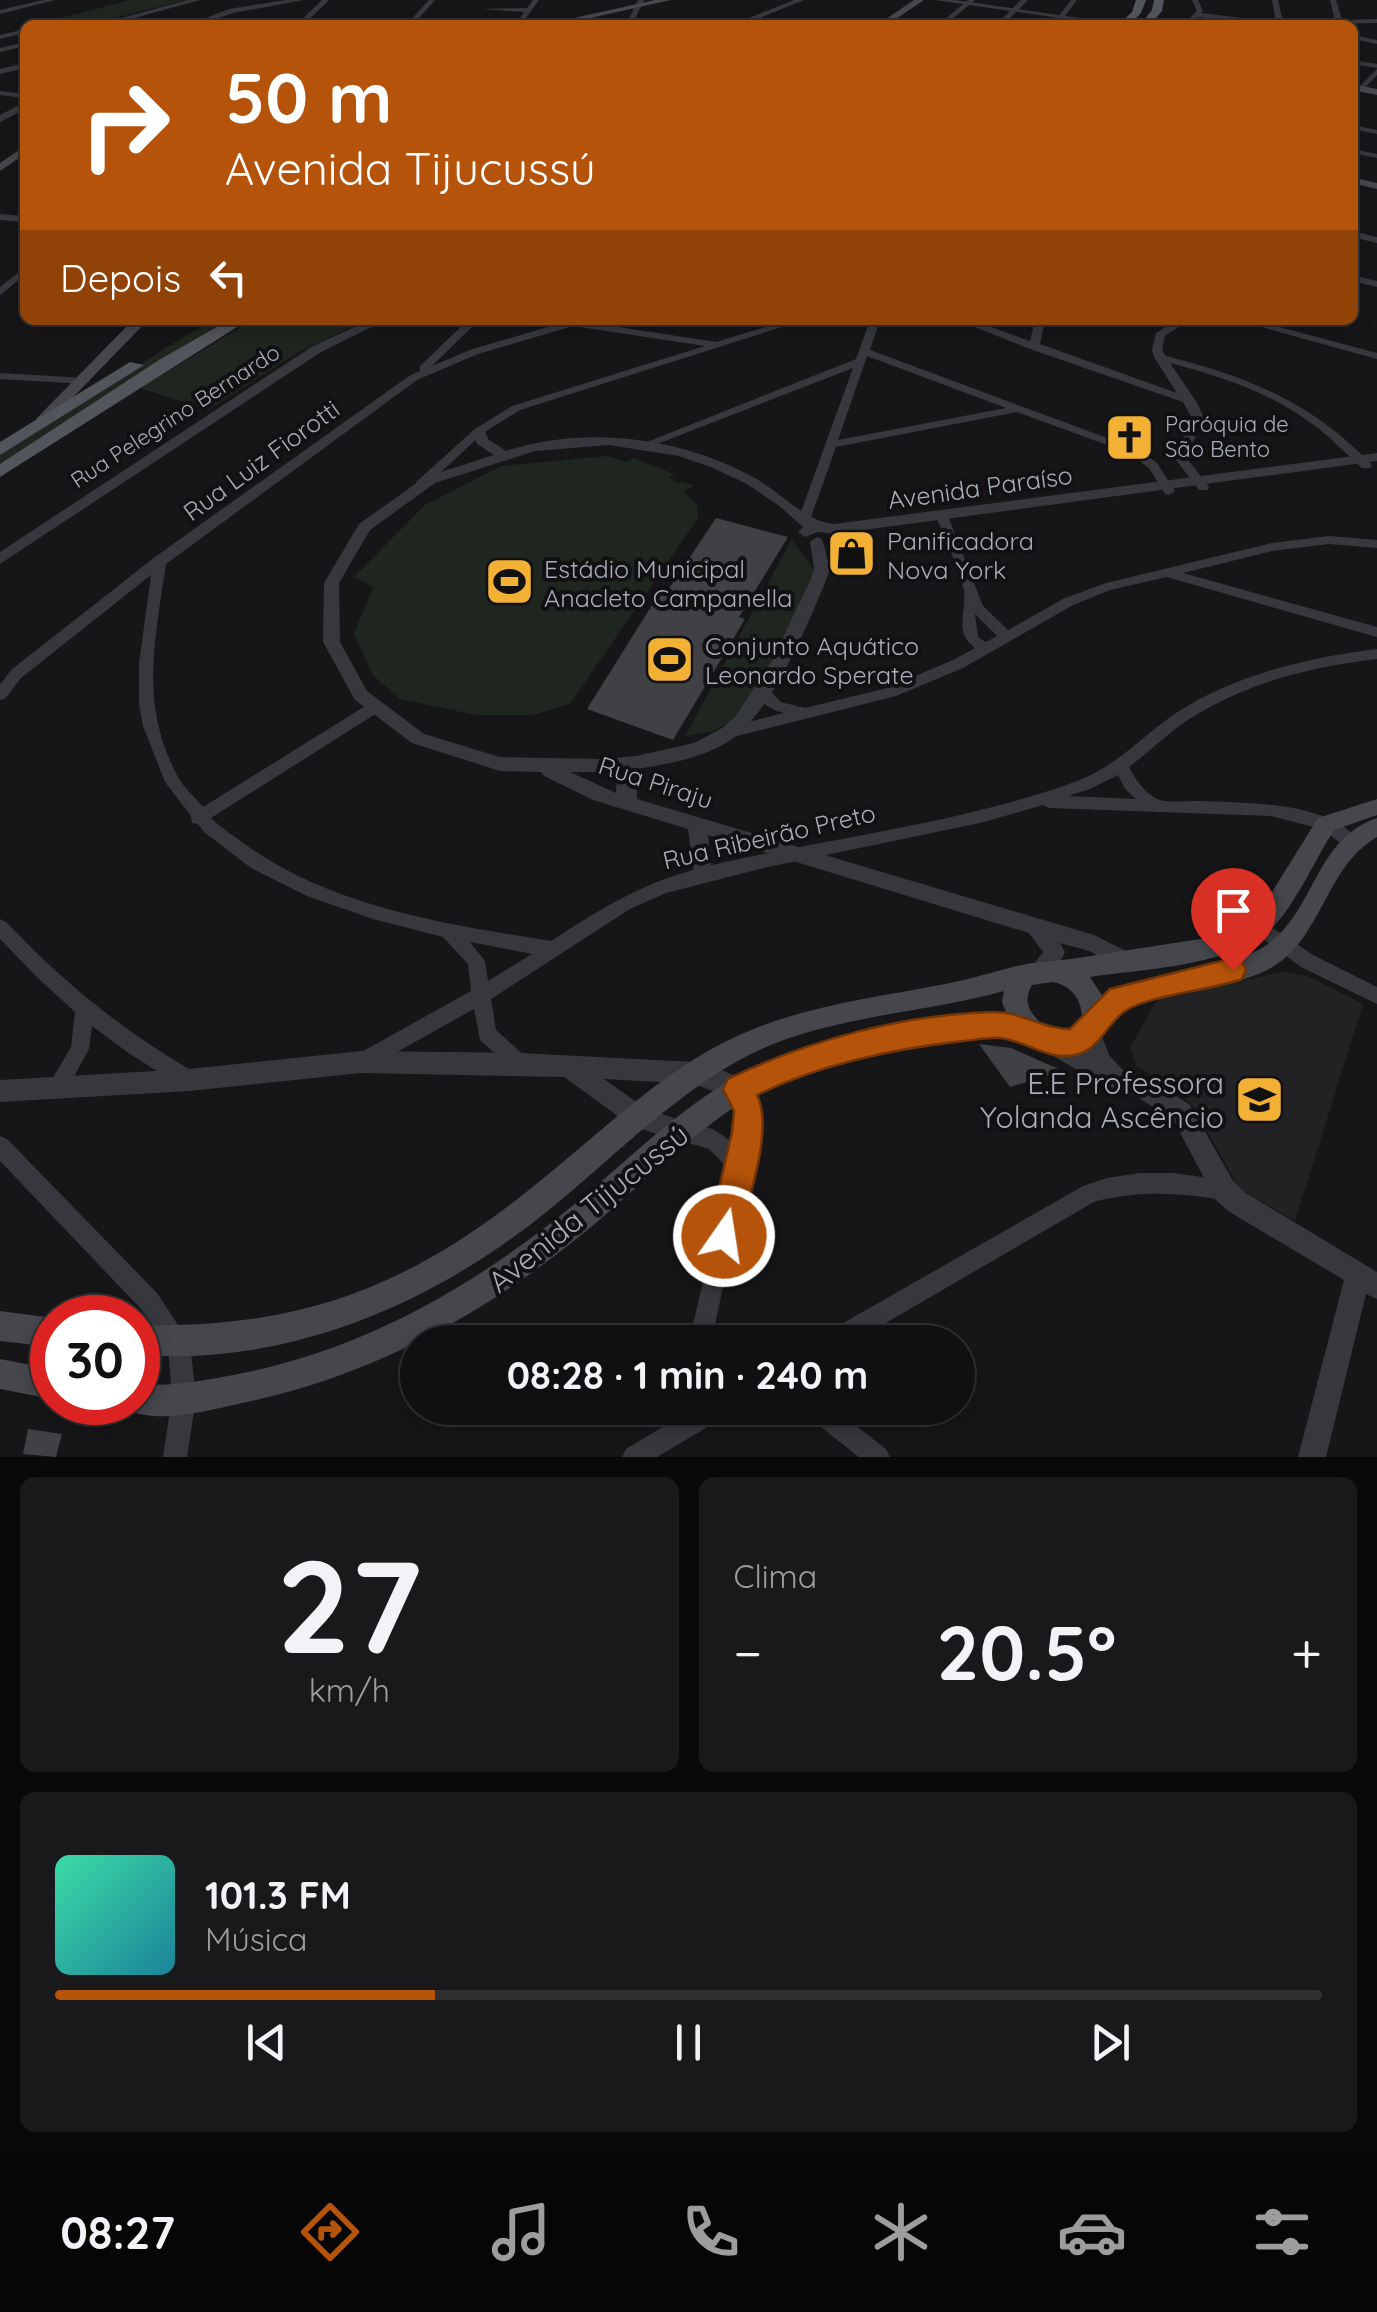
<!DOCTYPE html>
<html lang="pt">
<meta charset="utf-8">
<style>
body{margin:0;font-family:Quicksand,sans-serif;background:#19191b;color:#f1f3f6;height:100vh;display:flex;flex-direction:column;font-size:38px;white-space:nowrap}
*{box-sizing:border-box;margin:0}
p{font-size:32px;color:#9c9d9f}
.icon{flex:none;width:55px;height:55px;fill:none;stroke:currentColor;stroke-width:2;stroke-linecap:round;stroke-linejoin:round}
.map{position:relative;height:1457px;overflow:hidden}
.side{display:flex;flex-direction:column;gap:20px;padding:20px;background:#09090a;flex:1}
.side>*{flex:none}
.guide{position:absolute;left:20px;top:20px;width:1338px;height:305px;border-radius:15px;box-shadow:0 5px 15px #0003,0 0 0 2px #303032;background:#b45309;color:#fff;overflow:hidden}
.speed{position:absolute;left:30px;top:1295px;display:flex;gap:20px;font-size:50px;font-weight:700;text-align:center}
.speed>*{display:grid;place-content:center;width:130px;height:130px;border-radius:50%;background:#101012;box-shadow:0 5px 15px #0003,0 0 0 2px #303032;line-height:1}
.speed .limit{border:15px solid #d22;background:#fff;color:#111}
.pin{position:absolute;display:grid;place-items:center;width:85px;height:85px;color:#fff;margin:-102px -42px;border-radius:50% 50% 50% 0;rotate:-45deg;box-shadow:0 0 10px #0007}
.pin .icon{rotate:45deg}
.me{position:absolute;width:110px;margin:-55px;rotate:13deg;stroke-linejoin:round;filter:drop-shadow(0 0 8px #0008)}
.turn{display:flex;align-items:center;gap:35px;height:210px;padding:0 40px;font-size:45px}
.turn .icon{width:130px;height:130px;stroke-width:2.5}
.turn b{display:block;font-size:70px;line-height:85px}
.then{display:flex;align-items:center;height:95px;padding:0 40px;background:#0003;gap:20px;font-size:38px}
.big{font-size:75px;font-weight:700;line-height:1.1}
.side .tile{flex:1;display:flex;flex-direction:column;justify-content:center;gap:15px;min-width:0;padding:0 35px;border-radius:15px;background:#19191b}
.side .dial{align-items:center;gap:0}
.dial b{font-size:130px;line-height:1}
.song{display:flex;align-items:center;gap:30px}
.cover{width:120px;height:120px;border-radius:15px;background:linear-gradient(135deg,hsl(160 70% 55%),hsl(190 70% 35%))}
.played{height:10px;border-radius:5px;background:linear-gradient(90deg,#b45309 30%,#303032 30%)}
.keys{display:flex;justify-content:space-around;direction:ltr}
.heat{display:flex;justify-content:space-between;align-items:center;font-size:55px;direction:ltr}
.side .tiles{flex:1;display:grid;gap:20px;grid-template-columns:1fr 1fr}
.tile:last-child{grid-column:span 2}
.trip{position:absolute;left:400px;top:1325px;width:575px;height:100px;border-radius:50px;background:#101012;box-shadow:0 5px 15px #0003,0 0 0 2px #303032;font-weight:700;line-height:100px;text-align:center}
.dock{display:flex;height:160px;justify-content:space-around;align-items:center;background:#060607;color:#9c9d9f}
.dock .icon{width:70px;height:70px}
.dock .on{color:#b45309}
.dock b{font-size:45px;color:#f1f3f6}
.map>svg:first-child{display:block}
.built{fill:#222225}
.green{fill:#1e261f}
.building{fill:#404145}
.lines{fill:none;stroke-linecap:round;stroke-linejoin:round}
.minor{fill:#37383d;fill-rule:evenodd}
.tertiary{fill:#37383d;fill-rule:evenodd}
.secondary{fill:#45474d;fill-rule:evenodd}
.primary{fill:#53555c;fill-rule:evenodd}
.route{fill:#b45309;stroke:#753606;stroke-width:2.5}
.labels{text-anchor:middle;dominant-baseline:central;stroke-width:8;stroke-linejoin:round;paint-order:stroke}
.far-street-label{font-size:22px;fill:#a8adb8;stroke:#111113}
.far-poi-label{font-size:22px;fill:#a8adb8;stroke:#111113;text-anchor:start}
.street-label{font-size:25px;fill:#a8adb8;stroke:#111113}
.poi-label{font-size:25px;fill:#a8adb8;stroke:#111113;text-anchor:start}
.near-poi-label{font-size:30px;fill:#a8adb8;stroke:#111113;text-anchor:end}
.near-street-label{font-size:30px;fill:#a8adb8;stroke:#111113}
</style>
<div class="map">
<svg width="1377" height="1457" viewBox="0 0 1377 1457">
<rect width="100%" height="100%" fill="#161618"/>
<polygon class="built" points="1282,972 1307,976 1363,1004 1295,1221 1239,1188 1194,1107 1179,1092 1136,1066 1130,1047 1157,1000"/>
<g class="green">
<polygon points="131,0 185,0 89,25 46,25 60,18"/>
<polygon points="218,320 234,320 0,467 0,454 188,334"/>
<polygon points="253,320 365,320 297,353 208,410 140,388"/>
<polygon points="608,456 627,462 634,458 676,475 667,477 678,483 682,481 694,486 683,491 697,505 698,518 570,704 533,715 476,715 400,699 373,675 354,634 373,587 354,577 425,505 501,466"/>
<path d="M792 539 814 570C796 609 765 689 736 717 721 731 704 734 685 736Z"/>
</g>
<g class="building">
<polygon points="716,518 788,537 739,617 745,619 673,740 587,709 659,594 664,596"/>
<polygon points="979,1044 1011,1048 1063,1071 1010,1087"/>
<polygon points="28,1429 62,1434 56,1457 23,1454"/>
</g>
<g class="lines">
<g class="minor">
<polygon points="44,0 55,0 0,14 0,10"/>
<polygon points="322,0 329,0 303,25 296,25"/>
<polygon points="429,0 435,0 413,25 406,25"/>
<polygon points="533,0 539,0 521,25 515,25 524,12 481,9 527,8"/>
<polygon points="638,0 644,0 632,25 626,25"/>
<polygon points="968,0 975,0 945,25 938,25"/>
<polygon points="1021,0 1028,0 1003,25 996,25"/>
<polygon points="1071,0 1077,0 1058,25 1052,25"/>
<polygon points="1192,0 1198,0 1203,11 1201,13 1276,22 1272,0 1278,0 1283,22 1335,20 1330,0 1336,0 1342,20 1377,19 1377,23 1266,25 1198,17 1190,25 1183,25 1197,11"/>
<polygon points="1352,35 1377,40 1377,44 1352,39"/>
<polygon points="25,42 25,46 0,52 0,48"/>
<polygon points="1352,60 1377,64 1377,68 1352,64"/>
<polygon points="1377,69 1377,75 1352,101 1352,94"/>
<polygon points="0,91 25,94 25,98 0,95"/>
<polygon points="1352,125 1377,130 1377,134 1352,129"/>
<polygon points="1352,149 1377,154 1377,158 1352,153"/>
<polygon points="0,214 25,216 25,222 0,220"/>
<polygon points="1352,231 1377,237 1377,243 1352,237"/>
<polygon points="25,267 25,275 0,295 0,287"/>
<path d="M468 320H479L432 366 470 350 571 320H587L586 322 716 342 789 320H804L520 410 483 433 424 488H416V482L475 429 512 406 705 346 573 326 478 354 417 380 166 564C155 640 139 705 178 777 184 788 195 797 203 807L367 705H377L379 709 377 713 211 818C220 827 231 834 242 842 330 907 445 924 551 941 585 919 619 897 657 882 698 866 745 858 789 849 885 830 985 815 1077 781 1116 767 1142 736 1176 713 1236 674 1307 658 1377 649V659C1311 667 1248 682 1191 718 1169 732 1150 751 1129 767 1135 779 1147 796 1160 800 1172 803 1187 801 1199 801 1246 803 1330 801 1360 842L1358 847 1352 849 1346 847 1321 829 1271 816 1049 808 1043 805 980 823 768 867 666 893 630 909 491 999 496 1030 526 1057 529 1063 526 1069 519 1072 512 1069 480 1040 474 1009 372 1066 365 1069 358 1066 355 1060 358 1054 471 991 468 964 443 937 373 919 307 896 251 868 204 832 198 824 192 823 191 816 165 782 143 726 139 705V664L151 575 21 678 5 699 0 700V685L11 670 155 557 409 376 420 371 419 367ZM1118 775 1125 789 1136 799 1068 796 1090 789ZM470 942 532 954 488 981 485 961Z"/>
<path d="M870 320H880L870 350 1137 449 1157 463 1175 491 1169 495 1165 494 1149 468 1129 453 1017 412 836 447 810 520 804 524 800 523 798 520 853 368 652 446H644L642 444 856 359ZM867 356 1006 408 838 440Z"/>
<path d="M957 320H972L1030 341 1035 320H1045L1040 344 1177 393 1154 357 1152 350 1156 333 1177 320H1189L1165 336 1162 350 1166 356C1248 377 1312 402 1372 465L1370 468H1362C1344 452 1328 434 1308 421 1267 391 1219 376 1170 363L1196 401 1204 418 1186 457 1209 487 1207 490H1199L1174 457 1192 418 1183 402 1030 349Z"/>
<polygon points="1236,320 1253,320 1377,353 1377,359"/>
<polygon points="0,373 85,378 90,381 85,384 0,379"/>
<path d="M942 512 948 516 983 606 1008 630 1063 599 1106 583 1272 543 1329 536 1377 540V548L1329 544 1272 551 1183 573 1377 627V637L1167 577 1110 590 1073 605 963 668 896 696 729 738 724 736 721 732 724 728 784 713C770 710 761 703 754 691L756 687H766L781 702 805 708 887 688 953 660 975 648C953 631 967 612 964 590 961 572 943 535 936 516ZM975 614 997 636 986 642 978 637Z"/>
<path d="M0 919 6 922C63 982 124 1032 196 1073L199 1080 196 1087 189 1089 182 1087 130 1054 92 1026 89 1049 65 1093 58 1095 51 1093 48 1086 71 1047 75 1012 37 977 0 939Z"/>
<polygon points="1259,919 1313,955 1377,987 1377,1004 1301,967 1253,932 1250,927 1253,922"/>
<path d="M738 1080 745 1082 759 1110 757 1132 711 1342H689L729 1169 709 1149 675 1139 672 1132 675 1125C696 1119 720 1130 734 1145L739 1111 728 1089 731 1082Z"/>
<polygon points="0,1136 7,1139 157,1293 190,1343 196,1398 187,1457 163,1457 172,1398 168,1347 141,1309 0,1161"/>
<path d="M1140 1173H1173L1224 1180 1231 1183 1234 1190 1231 1197 1224 1200C1180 1193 1138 1190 1094 1202L853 1342H821L824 1334 1083 1186 1107 1178Z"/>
<polygon points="674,1408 730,1408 726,1416 657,1457 622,1457 626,1449 671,1422"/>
<polygon points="803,1408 833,1408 886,1449 890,1457 859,1457 807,1416"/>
</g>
<g class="tertiary">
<polygon points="188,0 200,0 109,25 96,25"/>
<polygon points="287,0 304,0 233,13 199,25 188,25 229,9"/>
<polygon points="794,0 804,0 742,25 731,25"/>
<polygon points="935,0 955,0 1128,25 1107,25"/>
<polygon points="25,29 25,33 0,39 0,35"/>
<polygon points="25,63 25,68 0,74 0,69"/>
<polygon points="25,102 25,109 0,122 0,115"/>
<polygon points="1352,275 1377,281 1377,287 1352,281"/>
<polygon points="370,320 386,320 321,352 0,564 0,552 313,346"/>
<path d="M479 427 484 428 488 439 506 451C587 425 680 437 755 478 782 493 804 521 834 524L1377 453V461L834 534 818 532 805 537 798 532 803 527 778 505 747 484 713 468 679 456 609 445 535 451 435 483 370 530 339 583 340 642 367 691 424 734 500 757 605 759 636 756 694 743 722 728 735 717 772 661 811 578 814 568 810 542 817 537 822 539 830 568 827 578C808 624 772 711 732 739 705 758 668 764 636 769L637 799 1094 935 1130 953 1133 959 1130 965 1123 968 1089 951 1060 943 1065 952C1060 963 1051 976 1039 980L1032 978 1029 971 1043 952 1029 933 708 835 712 875 709 881 702 883 695 881 688 829 593 800 544 776 541 772 500 771 412 743 355 700 323 642 324 583 359 524 425 477 494 455 477 444 472 431ZM570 772H617L616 793Z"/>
<polygon points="1090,1023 1098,1026 1109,1055 1122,1069 1155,1082 1190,1105 1233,1181 1246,1193 1377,1272 1377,1299 1366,1294 1326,1457 1298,1457 1344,1280 1228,1211 1215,1199 1174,1121 1139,1098 1092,1079 1042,1049 1039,1042 1042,1035 1050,1032 1085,1050 1079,1033 1082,1026"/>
<polygon points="361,1051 520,1053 694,1062 715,1067 746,1081 749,1089 746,1097 738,1100 694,1084 604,1079 645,1108 690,1124 694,1132 690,1140 682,1143 630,1125 564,1077 361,1073 189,1091 0,1102 0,1080 189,1069"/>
</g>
<g class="secondary">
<polygon points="655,0 671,0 559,25 543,25"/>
<polygon points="914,0 924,0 887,25 877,25"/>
<polygon points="1352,84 1377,89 1377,95 1352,90"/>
<polygon points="25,146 25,154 0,171 0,163"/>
<polygon points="1352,177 1377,183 1377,189 1352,183"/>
<polygon points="133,320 148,320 46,425 36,425 36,419"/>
<path d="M1377 799V815L1334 830C1315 860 1299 897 1276 924 1240 966 1142 969 1090 977L1103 997 1120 987C1159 977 1238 966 1268 944 1316 909 1315 839 1377 818V837C1322 869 1323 945 1263 972 1232 986 1193 990 1160 999 1149 1002 1134 1003 1125 1009 1105 1023 1100 1047 1075 1053 1048 1060 1021 1038 995 1036 924 1032 801 1064 742 1102 689 1136 645 1181 597 1222 491 1311 375 1376 238 1404 204 1411 161 1424 127 1410L124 1402H138V1384C173 1387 208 1380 243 1373 370 1347 477 1284 576 1203 633 1156 684 1103 750 1069 792 1047 840 1036 887 1027 924 1019 968 1009 1007 1015L1002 1002 1004 991C921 1014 824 1016 747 1056 675 1094 618 1153 555 1205 438 1302 292 1366 138 1355V1325C314 1329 423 1280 557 1167 613 1121 667 1069 733 1038 800 1006 874 998 945 984 973 979 999 970 1026 964 1041 961 1056 961 1071 959 1118 952 1166 944 1213 937L1242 924 1262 908 1318 818ZM1053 982C1073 986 1083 1002 1082 1021L1072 1030 1046 1028C1032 1015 1021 1004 1032 985Z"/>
<polygon points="0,1311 53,1318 52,1347 0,1341"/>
<polygon points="0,1359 52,1369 52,1399 0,1389"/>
</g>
<g class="primary">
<polygon points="1136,0 1146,0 1141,13 1129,25 1118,25 1132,12"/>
<polygon points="1154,0 1164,0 1162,11 1150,25 1140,25 1152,10"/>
<polygon points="229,320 248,320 0,477 0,464 159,360"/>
<polygon points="130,362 144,365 0,455 0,442"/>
</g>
</g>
<path class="route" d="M1233 958 1242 961 1246 970 1242 979C1212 990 1149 995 1125 1011 1105 1025 1100 1050 1075 1055 1049 1061 1026 1041 1001 1038 989 1037 975 1040 963 1041 892 1049 820 1064 757 1095 774 1130 748 1198 740 1236L736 1248 724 1253 713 1248 708 1236 732 1132 734 1111 723 1089 728 1079C809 1040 904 1014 995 1012 1021 1012 1044 1029 1070 1029L1110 989Z"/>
<defs>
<symbol id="church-square" viewBox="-11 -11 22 22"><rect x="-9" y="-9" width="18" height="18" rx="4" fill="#f2b134" stroke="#111113"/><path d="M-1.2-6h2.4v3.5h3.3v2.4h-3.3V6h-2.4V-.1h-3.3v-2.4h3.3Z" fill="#111"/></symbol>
<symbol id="shop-square" viewBox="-11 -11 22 22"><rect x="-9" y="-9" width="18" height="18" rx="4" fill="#f2b134" stroke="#111113"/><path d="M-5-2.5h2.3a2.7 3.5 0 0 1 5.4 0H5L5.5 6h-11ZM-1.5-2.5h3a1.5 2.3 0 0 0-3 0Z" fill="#111"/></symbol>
<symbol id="stadium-square" viewBox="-11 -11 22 22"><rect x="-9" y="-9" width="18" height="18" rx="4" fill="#f2b134" stroke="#111113"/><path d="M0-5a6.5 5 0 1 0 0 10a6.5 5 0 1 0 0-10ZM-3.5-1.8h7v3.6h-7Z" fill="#111"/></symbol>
<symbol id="school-square" viewBox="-11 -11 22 22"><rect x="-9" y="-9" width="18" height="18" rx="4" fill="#f2b134" stroke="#111113"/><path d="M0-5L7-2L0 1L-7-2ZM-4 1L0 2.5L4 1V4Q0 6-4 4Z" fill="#111"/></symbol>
</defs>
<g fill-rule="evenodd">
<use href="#church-square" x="1102" y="410" width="55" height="55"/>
<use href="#shop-square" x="824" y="526" width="55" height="55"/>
<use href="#stadium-square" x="482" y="554" width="55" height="55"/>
<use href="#stadium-square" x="642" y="632" width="55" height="55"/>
<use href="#school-square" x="1232" y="1072" width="55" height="55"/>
</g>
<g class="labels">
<g class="far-street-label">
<text transform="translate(175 416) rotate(-33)">Rua Pelegrino Bernardo</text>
</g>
<g class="far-poi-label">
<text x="1165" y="424">Paróquia de<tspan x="1165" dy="25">São Bento</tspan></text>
</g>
<g class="street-label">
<text transform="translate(261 460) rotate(-36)">Rua Luiz Fiorotti</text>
<text transform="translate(980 487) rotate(-8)">Avenida Paraíso</text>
<text transform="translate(656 782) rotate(18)">Rua Piraju</text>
<text transform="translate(769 836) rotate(-13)">Rua Ribeirão Preto</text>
</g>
<g class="poi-label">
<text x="887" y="540">Panificadora<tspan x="887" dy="29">Nova York</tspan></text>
<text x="544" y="568">Estádio Municipal<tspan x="544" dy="29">Anacleto Campanella</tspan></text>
<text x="705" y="645">Conjunto Aquático<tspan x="705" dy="29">Leonardo Sperate</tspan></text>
</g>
<g class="near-poi-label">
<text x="1224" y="1083">E.E Professora<tspan x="1224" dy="34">Yolanda Ascêncio</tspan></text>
</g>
<g class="near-street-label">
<text transform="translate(588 1208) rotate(-39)">Avenida Tijucussú</text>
</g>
</g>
</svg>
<div class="speed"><div class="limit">30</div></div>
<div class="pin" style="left:1233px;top:970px;background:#d93025"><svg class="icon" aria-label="arrive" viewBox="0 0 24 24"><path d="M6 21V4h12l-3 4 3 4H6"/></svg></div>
<svg class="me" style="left:724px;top:1236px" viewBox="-20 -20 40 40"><circle r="17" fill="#b45309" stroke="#fff" stroke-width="3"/><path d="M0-11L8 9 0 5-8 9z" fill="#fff"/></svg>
<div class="trip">08:28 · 1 min · 240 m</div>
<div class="guide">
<div class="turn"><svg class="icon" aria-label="right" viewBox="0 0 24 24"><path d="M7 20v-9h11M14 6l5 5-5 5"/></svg><div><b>50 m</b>Avenida Tijucussú</div></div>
<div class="then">Depois<svg class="icon" aria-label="left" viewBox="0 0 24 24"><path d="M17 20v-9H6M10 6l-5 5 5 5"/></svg></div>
</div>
</div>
<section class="side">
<div class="tiles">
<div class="tile dial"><b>27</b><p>km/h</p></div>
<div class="tile"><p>Clima</p>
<div class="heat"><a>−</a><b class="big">20.5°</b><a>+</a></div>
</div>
<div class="tile">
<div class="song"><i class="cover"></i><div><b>101.3 FM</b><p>Música</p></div></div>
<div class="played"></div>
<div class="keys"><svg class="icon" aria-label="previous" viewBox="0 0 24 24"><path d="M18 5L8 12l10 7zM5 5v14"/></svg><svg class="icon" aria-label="pause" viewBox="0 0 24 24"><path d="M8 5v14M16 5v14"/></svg><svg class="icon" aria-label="next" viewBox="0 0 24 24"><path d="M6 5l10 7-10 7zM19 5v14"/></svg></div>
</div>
</div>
</section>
<nav class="dock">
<b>08:27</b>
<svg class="icon on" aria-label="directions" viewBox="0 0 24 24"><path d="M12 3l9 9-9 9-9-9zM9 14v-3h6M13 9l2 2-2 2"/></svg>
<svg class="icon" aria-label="music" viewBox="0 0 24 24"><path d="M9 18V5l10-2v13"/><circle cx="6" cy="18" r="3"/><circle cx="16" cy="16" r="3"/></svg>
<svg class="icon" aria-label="phone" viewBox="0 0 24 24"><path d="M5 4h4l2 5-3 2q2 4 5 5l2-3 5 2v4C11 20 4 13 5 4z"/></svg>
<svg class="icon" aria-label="climate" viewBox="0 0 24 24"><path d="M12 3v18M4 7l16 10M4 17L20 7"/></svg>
<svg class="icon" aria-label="car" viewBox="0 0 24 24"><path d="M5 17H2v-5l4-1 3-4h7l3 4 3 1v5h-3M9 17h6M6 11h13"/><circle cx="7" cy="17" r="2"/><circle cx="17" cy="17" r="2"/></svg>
<svg class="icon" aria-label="filters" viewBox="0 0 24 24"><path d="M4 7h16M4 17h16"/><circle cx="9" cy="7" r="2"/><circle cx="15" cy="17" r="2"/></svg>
</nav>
